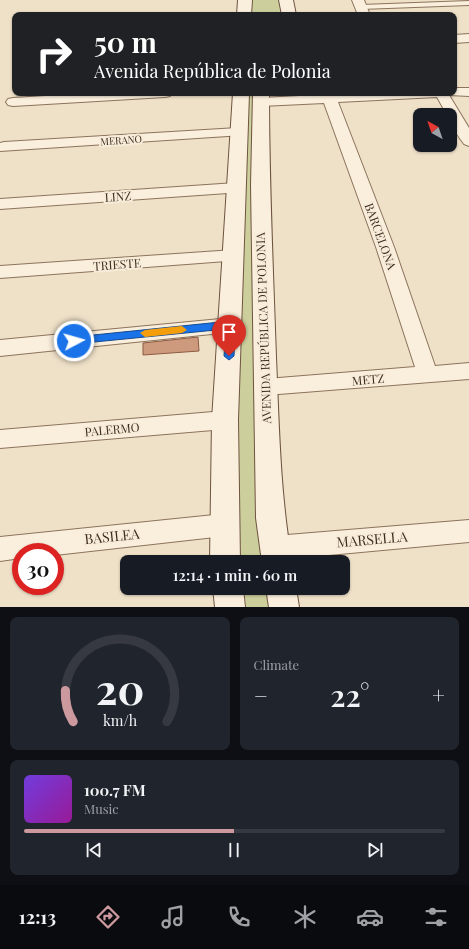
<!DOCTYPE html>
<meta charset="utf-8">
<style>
body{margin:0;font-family:"Playfair Display",serif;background:#20242c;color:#f1f3f6;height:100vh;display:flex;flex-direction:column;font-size:15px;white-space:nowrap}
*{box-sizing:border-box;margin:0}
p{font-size:13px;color:#9ea1a6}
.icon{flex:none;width:22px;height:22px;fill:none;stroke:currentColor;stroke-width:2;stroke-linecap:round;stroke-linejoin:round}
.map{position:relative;height:607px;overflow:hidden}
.side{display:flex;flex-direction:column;gap:10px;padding:10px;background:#0d0f14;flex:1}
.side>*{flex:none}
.hud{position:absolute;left:12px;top:12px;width:445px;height:84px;border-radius:8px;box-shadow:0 1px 3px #0004;background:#202124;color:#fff;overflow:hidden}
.needle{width:26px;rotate:320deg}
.tools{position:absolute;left:413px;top:108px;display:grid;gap:8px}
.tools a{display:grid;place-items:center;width:44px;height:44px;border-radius:8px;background:#171b24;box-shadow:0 1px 3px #0004;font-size:20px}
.speed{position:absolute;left:12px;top:543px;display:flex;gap:8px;font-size:20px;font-weight:700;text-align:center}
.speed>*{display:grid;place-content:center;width:52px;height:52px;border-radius:50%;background:#171b24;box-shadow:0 1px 3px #0004;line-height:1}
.speed .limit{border:6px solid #d22;background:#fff;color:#111}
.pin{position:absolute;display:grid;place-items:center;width:34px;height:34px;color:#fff;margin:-41px -17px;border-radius:50% 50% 50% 0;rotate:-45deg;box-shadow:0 0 4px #0007}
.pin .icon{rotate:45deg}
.me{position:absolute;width:44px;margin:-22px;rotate:84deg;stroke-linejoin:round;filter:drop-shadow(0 0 3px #0008)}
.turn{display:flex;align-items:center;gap:14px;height:84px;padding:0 16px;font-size:18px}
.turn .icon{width:52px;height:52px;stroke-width:2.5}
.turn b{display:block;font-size:28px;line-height:34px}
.big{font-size:30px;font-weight:600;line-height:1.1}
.side .card{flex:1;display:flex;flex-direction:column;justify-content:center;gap:6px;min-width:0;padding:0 14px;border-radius:8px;background:#20242c}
.side .dial{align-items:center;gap:0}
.dial svg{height:104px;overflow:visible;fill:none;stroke:#363941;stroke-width:7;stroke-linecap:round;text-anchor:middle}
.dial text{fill:#f1f3f6;stroke:none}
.song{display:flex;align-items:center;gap:12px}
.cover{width:48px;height:48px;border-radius:6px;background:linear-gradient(135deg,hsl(260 70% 55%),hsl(300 70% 35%))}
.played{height:4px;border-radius:2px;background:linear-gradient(90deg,#cb999e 50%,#363941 50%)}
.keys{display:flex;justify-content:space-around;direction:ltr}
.heat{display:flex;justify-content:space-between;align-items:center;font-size:22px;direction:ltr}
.side .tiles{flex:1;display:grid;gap:10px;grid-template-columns:1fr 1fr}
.card:last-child{grid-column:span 2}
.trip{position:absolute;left:120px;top:555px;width:230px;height:40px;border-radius:8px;background:#171b24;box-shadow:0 1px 3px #0004;font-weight:600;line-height:40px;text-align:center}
.dock{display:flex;height:64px;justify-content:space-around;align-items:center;background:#090b0e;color:#9ea1a6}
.dock .icon{width:28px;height:28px}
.dock .on{color:#cb999e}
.dock b{font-size:18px;color:#f1f3f6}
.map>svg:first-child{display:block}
.green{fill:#ccce9c}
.building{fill:#ce9a7e;stroke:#8c5b42}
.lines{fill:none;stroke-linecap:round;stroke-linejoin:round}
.lane-casing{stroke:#8c735d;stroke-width:2}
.street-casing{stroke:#8c735d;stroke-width:2}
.secondary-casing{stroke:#6e5440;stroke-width:2}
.lane{fill:#faefdc;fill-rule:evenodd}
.street{fill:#faefdc;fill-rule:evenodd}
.secondary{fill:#faefdc;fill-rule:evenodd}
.route{fill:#1a73e8;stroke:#114b97}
.slow{fill:#f59e0b}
.labels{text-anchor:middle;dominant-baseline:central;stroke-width:4;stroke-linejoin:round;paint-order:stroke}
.far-street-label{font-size:10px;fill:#3d2c20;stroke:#f7ecd8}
.street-label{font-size:12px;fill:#3d2c20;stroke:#f7ecd8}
.near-street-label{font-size:14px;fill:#3d2c20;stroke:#f7ecd8}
</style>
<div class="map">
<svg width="469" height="607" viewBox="0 0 469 607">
<rect width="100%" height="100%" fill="#efe1c8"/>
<g class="green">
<polygon points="251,0 283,0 286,15 250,15"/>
<polygon points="247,93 257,93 268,562 241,562 238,508 238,423"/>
<polygon points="244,588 271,588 274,607 246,607"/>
</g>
<polygon class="building" points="198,337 199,351 143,355 143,343"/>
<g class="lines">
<defs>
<polygon id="lane" points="469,1 469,5 361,9 358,7 361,5"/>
<g id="street">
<polygon points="352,0 364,0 370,15 358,15"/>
<polygon points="469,34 469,42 454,43 454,35"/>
<path d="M454 88H469V96L449 95 469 128V146L464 144C458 136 450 125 450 115H447L437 97 338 102 394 247 435 366 469 363V379L266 395 259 393 255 387 259 381 266 379 415 367 376 247 324 103 261 106 256 105 254 102 256 99 261 98 358 93H454Z"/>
<polygon points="94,93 172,93 170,96 165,97 13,106 8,105 6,102 8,99 13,98"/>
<polygon points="238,128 243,129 245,132 243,135 0,151 0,143 4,142"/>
<polygon points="236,183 242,184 244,188 242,192 0,209 0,199"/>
<polygon points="234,250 240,252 243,256 240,260 0,278 0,266"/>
<polygon points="231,318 238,320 241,325 238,330 231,332 0,356 0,340"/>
<polygon points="225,411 233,414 236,420 233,426 225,429 0,448 0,430"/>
<polygon points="224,514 233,517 236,525 233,533 224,536 55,555 55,552 21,552 21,558 0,561 0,537"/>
<polygon points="469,520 469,542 275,560 266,556 263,548 266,540 275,536"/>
</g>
<g id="secondary">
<polygon points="238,0 252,0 251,15 237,15"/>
<polygon points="279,0 293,0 296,15 282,15"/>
<polygon points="233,93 249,93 238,420 240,562 210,562 212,420"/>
<path d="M253 93H269C269 181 273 269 276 357 279 425 280 494 292 562H262L256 518 251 185Z"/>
<polygon points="213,588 243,588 245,607 215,607"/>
<polygon points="266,588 296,588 299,607 269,607"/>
</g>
</defs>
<use href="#lane" class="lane-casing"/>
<use href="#street" class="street-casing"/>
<use href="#secondary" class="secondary-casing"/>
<use href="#lane" class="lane"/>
<use href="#street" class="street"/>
<use href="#secondary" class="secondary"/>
</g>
<polygon class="route" points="230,321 235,325 234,356 229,360 224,356 226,329 74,344 70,341 74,337"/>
<polygon class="slow" points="182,326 187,330 182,333 145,337 140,333 145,330"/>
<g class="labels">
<g class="far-street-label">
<text transform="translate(121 140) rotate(-4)">MERANO</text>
</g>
<g class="street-label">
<text transform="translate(118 196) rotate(-4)">LINZ</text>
<text transform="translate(381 236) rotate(70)">BARCELONA</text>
<text transform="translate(117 264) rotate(-4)">TRIESTE</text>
<text transform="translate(263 328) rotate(-92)">AVENIDA REPÚBLICA DE POLONIA</text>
<text transform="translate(368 379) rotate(-5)">METZ</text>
<text transform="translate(112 429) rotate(-5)">PALERMO</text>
</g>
<g class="near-street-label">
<text transform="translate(112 536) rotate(-6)">BASILEA</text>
<text transform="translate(372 539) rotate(-5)">MARSELLA</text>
</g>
</g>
</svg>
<div class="tools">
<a><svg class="needle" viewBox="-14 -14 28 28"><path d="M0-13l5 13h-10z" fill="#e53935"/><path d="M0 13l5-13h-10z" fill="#9ea1a6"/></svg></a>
</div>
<div class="speed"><div class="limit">30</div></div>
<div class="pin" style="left:229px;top:356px;background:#d93025"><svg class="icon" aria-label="arrive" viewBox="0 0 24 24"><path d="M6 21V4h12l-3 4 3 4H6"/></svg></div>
<svg class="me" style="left:74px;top:341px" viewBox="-20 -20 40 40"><circle r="17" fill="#1a73e8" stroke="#fff" stroke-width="3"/><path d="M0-11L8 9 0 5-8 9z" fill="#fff"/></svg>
<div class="trip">12:14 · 1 min · 60 m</div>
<div class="hud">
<div class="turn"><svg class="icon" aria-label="right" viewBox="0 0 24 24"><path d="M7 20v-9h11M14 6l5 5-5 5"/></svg><div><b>50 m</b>Avenida República de Polonia</div></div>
</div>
</div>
<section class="side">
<div class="tiles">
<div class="card dial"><svg viewBox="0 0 100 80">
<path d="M14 69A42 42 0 1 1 86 69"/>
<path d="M14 69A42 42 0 0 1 8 45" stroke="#cb999e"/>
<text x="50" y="56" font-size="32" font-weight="700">20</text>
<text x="50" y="72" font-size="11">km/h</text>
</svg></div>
<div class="card"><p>Climate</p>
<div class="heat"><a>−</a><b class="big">22°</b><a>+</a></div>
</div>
<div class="card">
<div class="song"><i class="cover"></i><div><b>100.7 FM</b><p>Music</p></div></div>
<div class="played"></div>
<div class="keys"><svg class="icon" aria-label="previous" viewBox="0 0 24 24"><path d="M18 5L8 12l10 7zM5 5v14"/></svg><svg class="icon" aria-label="pause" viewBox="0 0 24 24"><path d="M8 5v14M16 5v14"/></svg><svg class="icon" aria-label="next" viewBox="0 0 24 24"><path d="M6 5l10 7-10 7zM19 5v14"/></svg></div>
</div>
</div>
</section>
<nav class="dock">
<b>12:13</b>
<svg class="icon on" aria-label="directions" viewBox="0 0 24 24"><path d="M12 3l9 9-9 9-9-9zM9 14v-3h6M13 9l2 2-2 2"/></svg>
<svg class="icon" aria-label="music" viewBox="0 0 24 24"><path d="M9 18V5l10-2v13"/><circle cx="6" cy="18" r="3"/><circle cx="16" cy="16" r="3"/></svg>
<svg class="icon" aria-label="phone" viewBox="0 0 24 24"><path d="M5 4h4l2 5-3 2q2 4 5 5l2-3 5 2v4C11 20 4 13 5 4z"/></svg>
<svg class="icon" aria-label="climate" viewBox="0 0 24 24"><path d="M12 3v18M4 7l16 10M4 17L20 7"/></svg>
<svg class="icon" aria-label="car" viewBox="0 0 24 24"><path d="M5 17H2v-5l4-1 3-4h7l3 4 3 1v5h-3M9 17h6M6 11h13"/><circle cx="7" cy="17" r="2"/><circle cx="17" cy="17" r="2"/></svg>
<svg class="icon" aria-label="filters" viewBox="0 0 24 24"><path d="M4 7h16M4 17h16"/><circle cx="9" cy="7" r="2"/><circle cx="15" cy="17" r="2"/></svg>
</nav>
